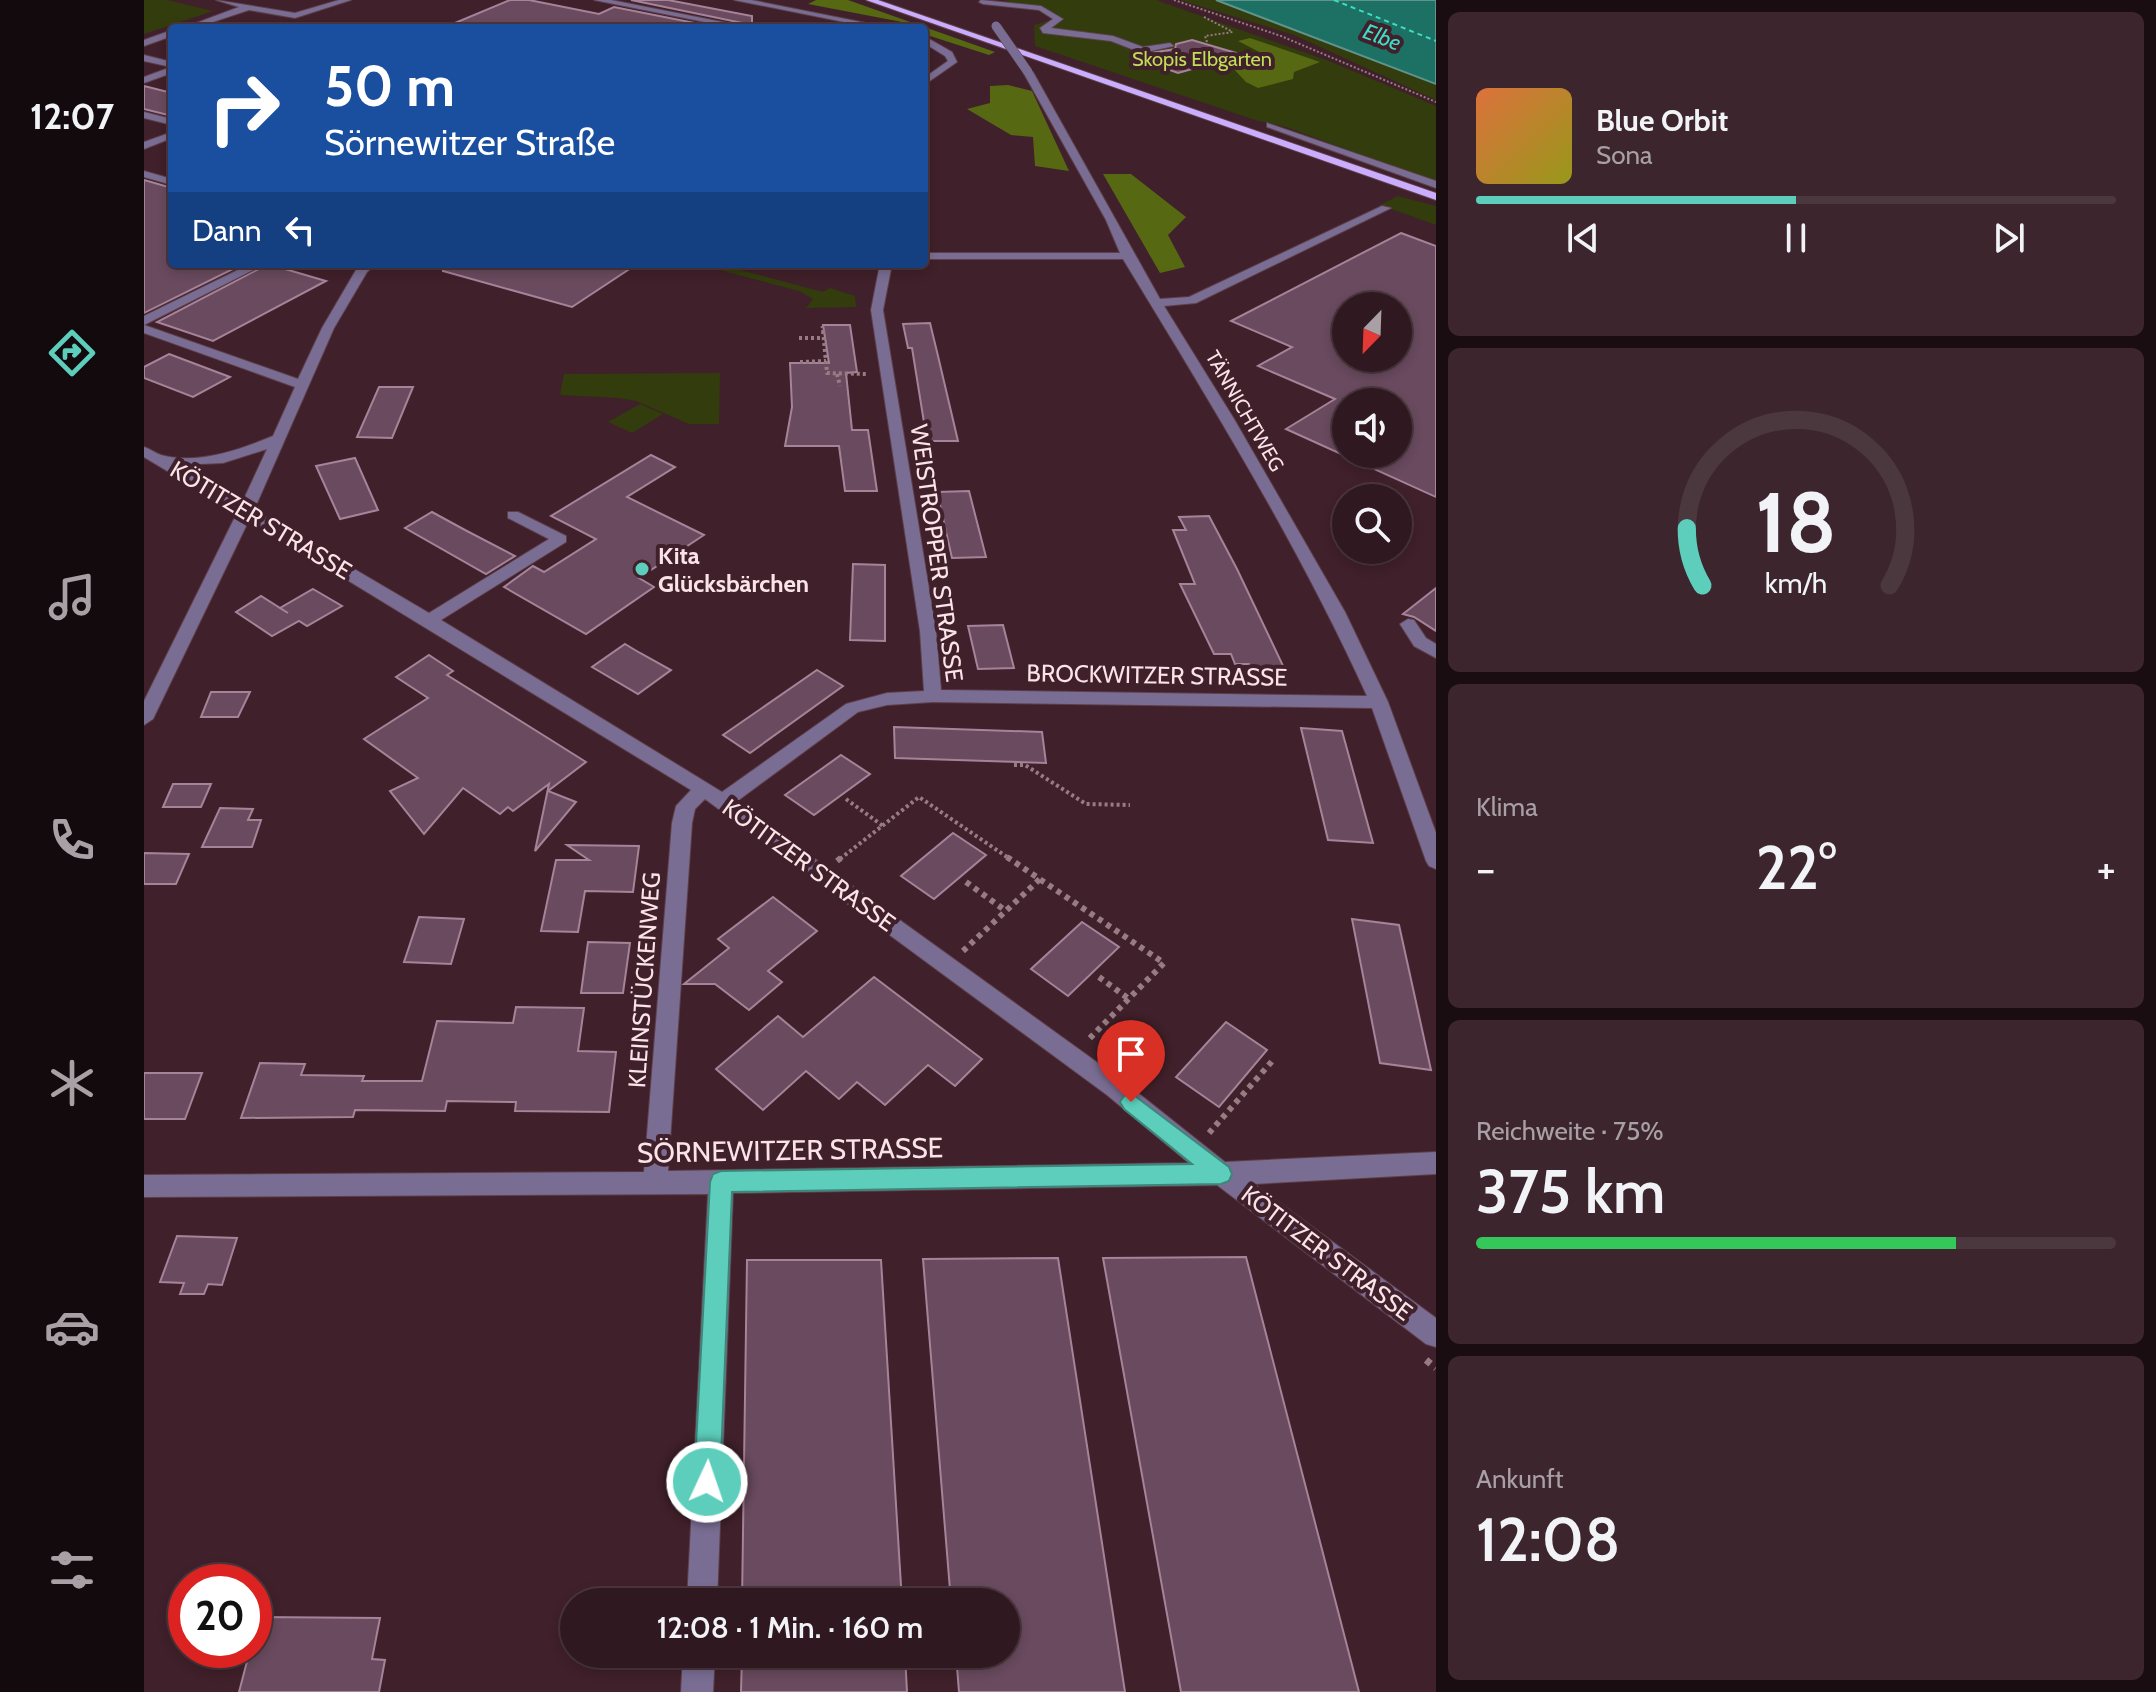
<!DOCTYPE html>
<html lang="de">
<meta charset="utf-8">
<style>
body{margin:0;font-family:Cabin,sans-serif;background:#3c252d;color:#f1f3f6;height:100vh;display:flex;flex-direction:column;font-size:30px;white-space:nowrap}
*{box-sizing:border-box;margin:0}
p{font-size:26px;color:#a8a0a5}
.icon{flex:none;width:44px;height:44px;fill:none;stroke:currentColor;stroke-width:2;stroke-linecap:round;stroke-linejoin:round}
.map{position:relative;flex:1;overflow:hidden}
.sheet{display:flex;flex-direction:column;gap:12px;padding:12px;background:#1a0d12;width:720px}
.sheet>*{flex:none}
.guide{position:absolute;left:24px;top:24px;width:760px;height:244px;border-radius:8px;box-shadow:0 4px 12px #0003,0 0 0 2px #4b373e;background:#1a4fa0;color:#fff;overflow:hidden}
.needle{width:52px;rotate:203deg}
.buttons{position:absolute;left:1188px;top:292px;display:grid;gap:16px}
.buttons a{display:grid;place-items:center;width:80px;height:80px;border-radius:50%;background:#301820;box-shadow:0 4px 12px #0003,0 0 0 2px #4b373e;font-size:40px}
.speed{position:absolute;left:24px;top:1564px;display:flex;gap:16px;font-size:40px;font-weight:700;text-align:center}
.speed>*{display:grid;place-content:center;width:104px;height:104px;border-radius:50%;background:#301820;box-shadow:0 4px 12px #0003,0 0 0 2px #4b373e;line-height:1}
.speed .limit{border:12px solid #d22;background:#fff;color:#111}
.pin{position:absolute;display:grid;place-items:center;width:68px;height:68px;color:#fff;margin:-82px -34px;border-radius:50% 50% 50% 0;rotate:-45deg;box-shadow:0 0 8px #0007}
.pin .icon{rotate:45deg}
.me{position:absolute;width:88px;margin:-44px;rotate:3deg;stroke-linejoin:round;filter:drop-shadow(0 0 6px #0008)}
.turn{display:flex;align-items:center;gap:28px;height:168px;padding:0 24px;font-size:36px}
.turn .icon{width:104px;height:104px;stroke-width:2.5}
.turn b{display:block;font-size:56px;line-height:68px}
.then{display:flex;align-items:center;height:76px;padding:0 24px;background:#0003;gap:16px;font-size:30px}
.big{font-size:60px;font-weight:600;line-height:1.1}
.sheet .tile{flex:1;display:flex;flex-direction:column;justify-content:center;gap:12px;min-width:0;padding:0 28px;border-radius:12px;background:#3c252d}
.sheet .dial{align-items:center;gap:0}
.dial svg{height:208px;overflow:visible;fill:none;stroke:#4b373e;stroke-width:7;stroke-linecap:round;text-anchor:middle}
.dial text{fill:#f1f3f6;stroke:none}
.song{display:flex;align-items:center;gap:24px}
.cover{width:96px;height:96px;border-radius:12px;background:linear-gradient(135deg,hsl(20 70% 55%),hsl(60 70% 35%))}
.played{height:8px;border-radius:4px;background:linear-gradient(90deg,#5ccebb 50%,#4b373e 50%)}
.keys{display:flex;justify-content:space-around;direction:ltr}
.heat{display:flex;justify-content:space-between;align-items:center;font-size:44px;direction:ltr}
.charge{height:12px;border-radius:6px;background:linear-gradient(90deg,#34c759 75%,#4b373e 0)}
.trip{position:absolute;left:416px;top:1588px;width:460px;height:80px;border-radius:40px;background:#301820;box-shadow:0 4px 12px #0003,0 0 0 2px #4b373e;font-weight:600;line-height:80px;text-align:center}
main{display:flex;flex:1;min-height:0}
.tab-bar{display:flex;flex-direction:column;width:144px;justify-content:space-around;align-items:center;background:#130a0d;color:#a8a0a5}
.tab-bar .icon{width:56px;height:56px}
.tab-bar .active{color:#5ccebb}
.tab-bar b{font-size:36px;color:#f1f3f6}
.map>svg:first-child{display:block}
.green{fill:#323c0c}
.forest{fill:#576813}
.water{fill:#1c7164;stroke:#5f938c;stroke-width:2}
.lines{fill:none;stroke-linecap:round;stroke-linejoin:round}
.ferry{stroke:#3fdcc4;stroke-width:2;stroke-dasharray:5 4;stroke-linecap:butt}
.building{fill:#694a5e;stroke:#a68399;stroke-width:2;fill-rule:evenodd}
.minor-casing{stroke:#5e3f49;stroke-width:2}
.major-casing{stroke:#5e3f49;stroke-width:2}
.path-far4{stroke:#977c84;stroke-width:2;stroke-dasharray:2 2;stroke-linecap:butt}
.path-far3{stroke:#977c84;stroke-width:3;stroke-dasharray:2 2;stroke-linecap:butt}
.path-far2{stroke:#977c84;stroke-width:4;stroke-dasharray:3 3;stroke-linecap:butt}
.path-far1{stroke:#977c84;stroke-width:6;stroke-dasharray:5 5;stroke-linecap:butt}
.path{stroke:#977c84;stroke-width:7;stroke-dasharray:6 6;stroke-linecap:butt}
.minor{fill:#7a6d93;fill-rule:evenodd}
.major{fill:#caadfc;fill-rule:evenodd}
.minor-bridge-casing{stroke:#5e3f49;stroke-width:10;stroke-linecap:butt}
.minor-bridge{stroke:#7a6d93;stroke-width:9}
.route{fill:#5ccebb;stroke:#3c867a;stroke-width:2}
.poi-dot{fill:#5ccebb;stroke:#40202a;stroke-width:3}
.labels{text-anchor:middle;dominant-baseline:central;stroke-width:8;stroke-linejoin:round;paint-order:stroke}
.far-park-label{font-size:20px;fill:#c0de56;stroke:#40202a}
.far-street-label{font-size:20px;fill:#fae3e9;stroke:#40202a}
.far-water-label{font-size:22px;font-style:italic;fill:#3fdcc4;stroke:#40202a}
.street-label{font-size:24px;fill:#fae3e9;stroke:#40202a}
.poi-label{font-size:24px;font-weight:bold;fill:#fae3e9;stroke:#40202a;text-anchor:start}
.near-street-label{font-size:28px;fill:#fae3e9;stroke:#40202a}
</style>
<main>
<nav class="tab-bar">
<b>12:07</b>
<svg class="icon active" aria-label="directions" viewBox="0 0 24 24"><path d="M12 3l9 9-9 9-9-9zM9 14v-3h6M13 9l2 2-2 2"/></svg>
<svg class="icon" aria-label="music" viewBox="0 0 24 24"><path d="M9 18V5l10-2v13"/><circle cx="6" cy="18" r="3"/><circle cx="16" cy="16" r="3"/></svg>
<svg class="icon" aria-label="phone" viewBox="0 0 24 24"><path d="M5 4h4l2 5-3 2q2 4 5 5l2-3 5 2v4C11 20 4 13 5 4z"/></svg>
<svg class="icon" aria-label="climate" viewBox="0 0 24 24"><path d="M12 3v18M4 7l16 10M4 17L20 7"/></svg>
<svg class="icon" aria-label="car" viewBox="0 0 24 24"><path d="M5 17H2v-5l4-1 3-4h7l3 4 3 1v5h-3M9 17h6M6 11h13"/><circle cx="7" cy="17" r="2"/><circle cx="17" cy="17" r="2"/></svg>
<svg class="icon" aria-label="filters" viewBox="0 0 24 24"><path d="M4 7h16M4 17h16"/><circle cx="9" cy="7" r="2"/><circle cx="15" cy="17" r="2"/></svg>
</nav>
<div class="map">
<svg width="1292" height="1692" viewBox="0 0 1292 1692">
<rect width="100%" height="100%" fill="#40202a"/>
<g class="green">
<polygon points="0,0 23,0 69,11 0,34"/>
<polygon points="860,0 1012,0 1185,61 1292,106 1292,182 1142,127 1111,120 891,46 890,25 910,19 889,8 865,4 865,1"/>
<polygon points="1036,0 1072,0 1292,84 1292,100 1150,35"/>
<polygon points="1254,196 1292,206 1292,225 1236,205"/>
<polygon points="553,264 574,264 679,292 686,288 711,296 712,307 662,308 669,299 655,291"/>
<polygon points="576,373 575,424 545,424 492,401 475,398 416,395 420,374"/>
<polygon points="496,404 519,414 488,433 464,422"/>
</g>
<g class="forest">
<polygon points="672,0 704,0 851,52 845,55 780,34 780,28 768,28 758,22 664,4"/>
<polygon points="1106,38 1176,62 1150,72 1149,79 1114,88 1102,82 1086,65 1125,57 1094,41"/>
<polygon points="864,85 888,91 925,171 891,166 889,137 867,135 823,109 846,103 846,86"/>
<polygon points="959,174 987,174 1042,217 1024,235 1041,267 1016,273"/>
</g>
<polygon class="water" points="1072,0 1292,0 1292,84"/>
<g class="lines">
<polyline class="ferry" points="1190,0 1292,41"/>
</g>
<g class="building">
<polygon points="366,0 385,0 455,14 470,7 576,28 299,28"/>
<polygon points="487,0 524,0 608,16 608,25"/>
<polygon points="1048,40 1099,55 1034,73 987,56 1031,49 1032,44"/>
<polygon points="0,86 28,93 28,116 0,109"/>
<polygon points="0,180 28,188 28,264 99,264 0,313"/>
<path d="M1257 233 1292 246V497L1142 429 1191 399 1114 366 1148 347 1087 321ZM1202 306H1254V358H1202ZM1202 402H1254V454H1202Z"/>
<polygon points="124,264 182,281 69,341 13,322"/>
<polygon points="300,264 493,264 428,307 299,271"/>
<polygon points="786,323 794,356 814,441 783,441 768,348 764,348 759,324"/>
<polygon points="679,325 706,325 713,372 702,373 708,430 724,430 733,491 701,491 695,446 641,446 648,407 646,363 685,363"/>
<polygon points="25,354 86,377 49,397 0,378 0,367"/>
<polygon points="235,387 269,387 248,438 213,437"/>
<polygon points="507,455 531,467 483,497 560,535 495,578 510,587 442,634 360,587 389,566 400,572 452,539 407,516"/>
<polygon points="211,458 234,510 196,519 172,466"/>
<polygon points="825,491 842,557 808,558 793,492"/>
<polygon points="288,512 321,530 371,556 342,574 261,528"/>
<polygon points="1065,516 1093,569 1141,670 1108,671 1105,664 1091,664 1087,654 1070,654 1036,584 1051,584 1029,530 1042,530 1035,517"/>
<polygon points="709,564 741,565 741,641 706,640"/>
<polygon points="1292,588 1292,631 1270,617 1259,614"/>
<polygon points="169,589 198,606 163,626 155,621 128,636 92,612 117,596 144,613 136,608"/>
<polygon points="859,625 870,668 834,669 824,626"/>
<polygon points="481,644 496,653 527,670 494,694 448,667"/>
<polygon points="285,655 309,671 303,675 442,762 404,791 432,802 391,851 405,784 369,811 364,807 356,814 319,788 280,834 246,791 274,778 220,739 284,698 252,677"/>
<polygon points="673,670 699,686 606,753 579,735"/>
<polygon points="67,692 106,692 94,717 57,717"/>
<polygon points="750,727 898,732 902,763 751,758"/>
<polygon points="1157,728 1198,731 1229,843 1184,840"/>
<polygon points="697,755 726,774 670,815 641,795"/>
<polygon points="29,784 67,784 57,807 19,807"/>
<polygon points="76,808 109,809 104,820 117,820 108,847 58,847"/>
<polygon points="809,833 842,855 790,899 757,876"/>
<polygon points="423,845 495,846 489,892 441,891 434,932 397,931 412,860 445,860"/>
<polygon points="0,853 45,854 32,884 0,884"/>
<polygon points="629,897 673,931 624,971 638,982 605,1010 571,984 540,984 585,948 574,939"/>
<polygon points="275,917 320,919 307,964 260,962"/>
<polygon points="1208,919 1255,925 1287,1070 1236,1063"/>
<polygon points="938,922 975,947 924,996 887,969"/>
<polygon points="444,942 486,943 479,993 437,993"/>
<polygon points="730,977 838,1059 811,1086 784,1065 741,1105 713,1082 695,1099 662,1071 619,1110 572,1069 634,1016 659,1037"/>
<polygon points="372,1007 440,1008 434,1051 472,1052 465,1112 371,1111 372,1102 303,1101 301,1111 211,1110 209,1117 97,1118 116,1063 161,1064 157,1075 220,1076 218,1081 278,1081 293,1021 369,1023"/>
<polygon points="1082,1022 1123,1050 1075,1107 1032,1077"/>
<polygon points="0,1073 58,1073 41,1119 0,1119"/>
<polygon points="33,1236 93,1238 78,1285 64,1284 60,1294 36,1294 40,1283 16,1282"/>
<polygon points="1102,1257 1215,1692 1037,1692 959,1258"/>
<polygon points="914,1258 981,1692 815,1692 812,1654 862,1654 862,1602 807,1602 779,1259"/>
<polygon points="603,1260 737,1260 758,1602 598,1602"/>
<polygon points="114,1617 236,1618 228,1659 241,1660 235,1692 95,1692 106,1650 110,1650"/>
<polygon points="598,1654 761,1654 763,1692 597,1692"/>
</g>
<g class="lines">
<defs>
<g id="minor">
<polygon points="72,0 151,13 195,0 207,0 151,18 105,10 51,28 39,28 95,7"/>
<polygon points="450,0 467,0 609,28 591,28"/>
<polygon points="590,0 607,0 747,28 730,28"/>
<polygon points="837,0 897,6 919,19 907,28 969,36 999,47 1026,43 1030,46 998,53 967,41 899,33 896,28 909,19 895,10 839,4 835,2"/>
<polygon points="28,30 28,36 0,46 0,40"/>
<polygon points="780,36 808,52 813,62 780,85 780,78 804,61 801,56 780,43"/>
<polygon points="0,55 28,62 28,73 0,83 0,77 27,67 0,61"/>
<path d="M884 69 889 72 1016 299 1045 297 1238 206 1247 208 1052 303 1020 306 1090 419 1201 612 1244 702 1292 833V869L1285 866 1282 861 1228 708 789 702 743 705 714 712 592 802 979 1081 1081 1162 1292 1152V1174L1110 1184 1292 1318V1347L1282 1344 1073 1185 589 1193 573 1602H543L564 1194 0 1197V1175L500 1172 528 823 532 806 547 790 105 520 9 719 0 725V701L93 513 0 457V447C6 449 11 453 17 455 54 465 95 450 129 436L151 387 0 333V325L154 379 178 328 212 270 218 264H232L223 272 190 328 110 510 285 613 405 539 364 518V512H374L422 536V542L297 620 578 792 702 704 743 693 780 691 776 631 727 310 736 264H748L739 310 792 631 797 690 1223 696C1154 544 1066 402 979 259H780V253H976L962 220 879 72ZM123 449 98 503 33 465 79 463ZM561 799 963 1095 1045 1163 524 1171 548 823 551 809Z"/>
<polygon points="0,112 28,119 28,125 0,118"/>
<polygon points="1123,123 1292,181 1292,188 1123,127"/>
<polygon points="28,132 28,138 0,149 0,142"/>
<polygon points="0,171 28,179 28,185 0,177"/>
<polygon points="106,264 121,264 0,325 0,316"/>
<polygon points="1264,619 1270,620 1282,638 1292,644 1292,658 1270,646 1256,624"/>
<polygon points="539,1654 571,1654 569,1692 537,1692"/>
</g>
<polygon id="major" points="722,0 734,0 1292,193 1292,200"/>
</defs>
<use href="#minor" class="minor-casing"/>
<use href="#major" class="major-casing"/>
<g class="path-far4">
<polyline points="1030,0 1137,36 1292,102"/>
<polyline points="1060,17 1087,31"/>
<polyline points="1063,42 1061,36 1089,32"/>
</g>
<polyline class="path-far3" points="678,326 679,333"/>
<g class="path-far2">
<polyline points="679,331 683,373 722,374"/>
<polyline points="655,338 679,338"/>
<polyline points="656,362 682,361"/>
<polyline points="693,374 696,386"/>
<polyline points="870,765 881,765 942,804 986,805"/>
<polyline points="702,799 739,826"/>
<polyline points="696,859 775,797 866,859"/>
</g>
<g class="path-far1">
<polyline points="863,857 1020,963 943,1041"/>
<polyline points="693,861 698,857"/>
<polyline points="822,882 862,911"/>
<polyline points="819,951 897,878"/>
<polyline points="955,977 985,999"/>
<polyline points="1065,1133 1130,1059"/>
</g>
<polyline class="path" points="1282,1360 1292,1368"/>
<use href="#minor" class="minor"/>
<use href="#major" class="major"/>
<defs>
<polyline id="minor-bridge" points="852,26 884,72"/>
</defs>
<use href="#minor-bridge" class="minor-bridge-casing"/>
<use href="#minor-bridge" class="minor-bridge"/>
</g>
<polygon class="route" points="987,1093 1085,1167 1088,1174 1085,1181 1077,1184 588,1192 576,1482 572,1491 563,1495 554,1491 550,1482 566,1182 569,1174 577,1171 1048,1164 980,1109 976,1102 980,1096"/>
<circle class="poi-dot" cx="498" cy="569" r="8"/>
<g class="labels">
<g class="far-park-label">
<text x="1058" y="59">Skopis Elbgarten</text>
</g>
<g class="far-street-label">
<text transform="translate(1101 411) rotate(60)">TÄNNICHTWEG</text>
</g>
<g class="far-water-label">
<text transform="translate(1238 37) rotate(21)">Elbe</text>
</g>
<g class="street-label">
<text transform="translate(117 520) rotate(31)">KÖTITZER STRASSE</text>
<text transform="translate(793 553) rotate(82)">WEISTROPPER STRASSE</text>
<text transform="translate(1013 675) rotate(1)">BROCKWITZER STRASSE</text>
<text transform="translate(665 865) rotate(36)">KÖTITZER STRASSE</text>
<text transform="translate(500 980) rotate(-86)">KLEINSTÜCKENWEG</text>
<text transform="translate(1183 1253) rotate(37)">KÖTITZER STRASSE</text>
</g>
<g class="poi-label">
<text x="514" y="555">Kita<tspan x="514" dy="28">Glücksbärchen</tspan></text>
</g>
<g class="near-street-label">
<text transform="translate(646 1150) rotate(-1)">SÖRNEWITZER STRASSE</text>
</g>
</g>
</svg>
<div class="buttons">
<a><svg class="needle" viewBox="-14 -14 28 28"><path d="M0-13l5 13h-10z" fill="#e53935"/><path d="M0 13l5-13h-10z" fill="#a8a0a5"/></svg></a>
<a><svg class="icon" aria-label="sound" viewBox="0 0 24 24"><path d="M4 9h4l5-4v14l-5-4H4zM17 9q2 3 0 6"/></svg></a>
<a><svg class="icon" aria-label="search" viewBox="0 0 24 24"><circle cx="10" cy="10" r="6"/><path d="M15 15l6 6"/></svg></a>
</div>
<div class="speed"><div class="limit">20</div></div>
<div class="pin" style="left:987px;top:1102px;background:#d93025"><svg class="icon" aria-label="arrive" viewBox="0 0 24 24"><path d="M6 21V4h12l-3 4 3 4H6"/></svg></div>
<svg class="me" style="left:563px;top:1482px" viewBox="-20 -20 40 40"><circle r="17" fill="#5ccebb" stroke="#fff" stroke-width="3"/><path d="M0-11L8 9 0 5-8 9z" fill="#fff"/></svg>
<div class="trip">12:08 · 1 Min. · 160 m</div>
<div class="guide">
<div class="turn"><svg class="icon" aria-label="right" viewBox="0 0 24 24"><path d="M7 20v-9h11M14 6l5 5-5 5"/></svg><div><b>50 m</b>Sörnewitzer Straße</div></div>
<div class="then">Dann<svg class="icon" aria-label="left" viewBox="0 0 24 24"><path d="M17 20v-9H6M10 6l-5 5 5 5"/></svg></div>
</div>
</div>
<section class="sheet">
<div class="tile">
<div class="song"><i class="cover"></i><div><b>Blue Orbit</b><p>Sona</p></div></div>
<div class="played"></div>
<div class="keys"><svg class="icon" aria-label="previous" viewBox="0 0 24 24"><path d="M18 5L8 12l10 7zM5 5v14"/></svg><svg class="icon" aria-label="pause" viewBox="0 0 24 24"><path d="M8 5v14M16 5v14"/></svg><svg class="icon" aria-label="next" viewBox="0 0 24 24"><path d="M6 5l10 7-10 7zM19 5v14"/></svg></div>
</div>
<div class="tile dial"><svg viewBox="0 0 100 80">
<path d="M14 69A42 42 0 1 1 86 69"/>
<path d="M14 69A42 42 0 0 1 8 47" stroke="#5ccebb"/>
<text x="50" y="56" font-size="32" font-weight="700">18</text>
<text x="50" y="72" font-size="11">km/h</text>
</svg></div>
<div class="tile"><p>Klima</p>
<div class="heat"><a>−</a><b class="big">22°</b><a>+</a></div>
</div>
<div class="tile"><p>Reichweite · 75%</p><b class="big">375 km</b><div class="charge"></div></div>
<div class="tile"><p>Ankunft</p><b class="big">12:08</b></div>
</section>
</main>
